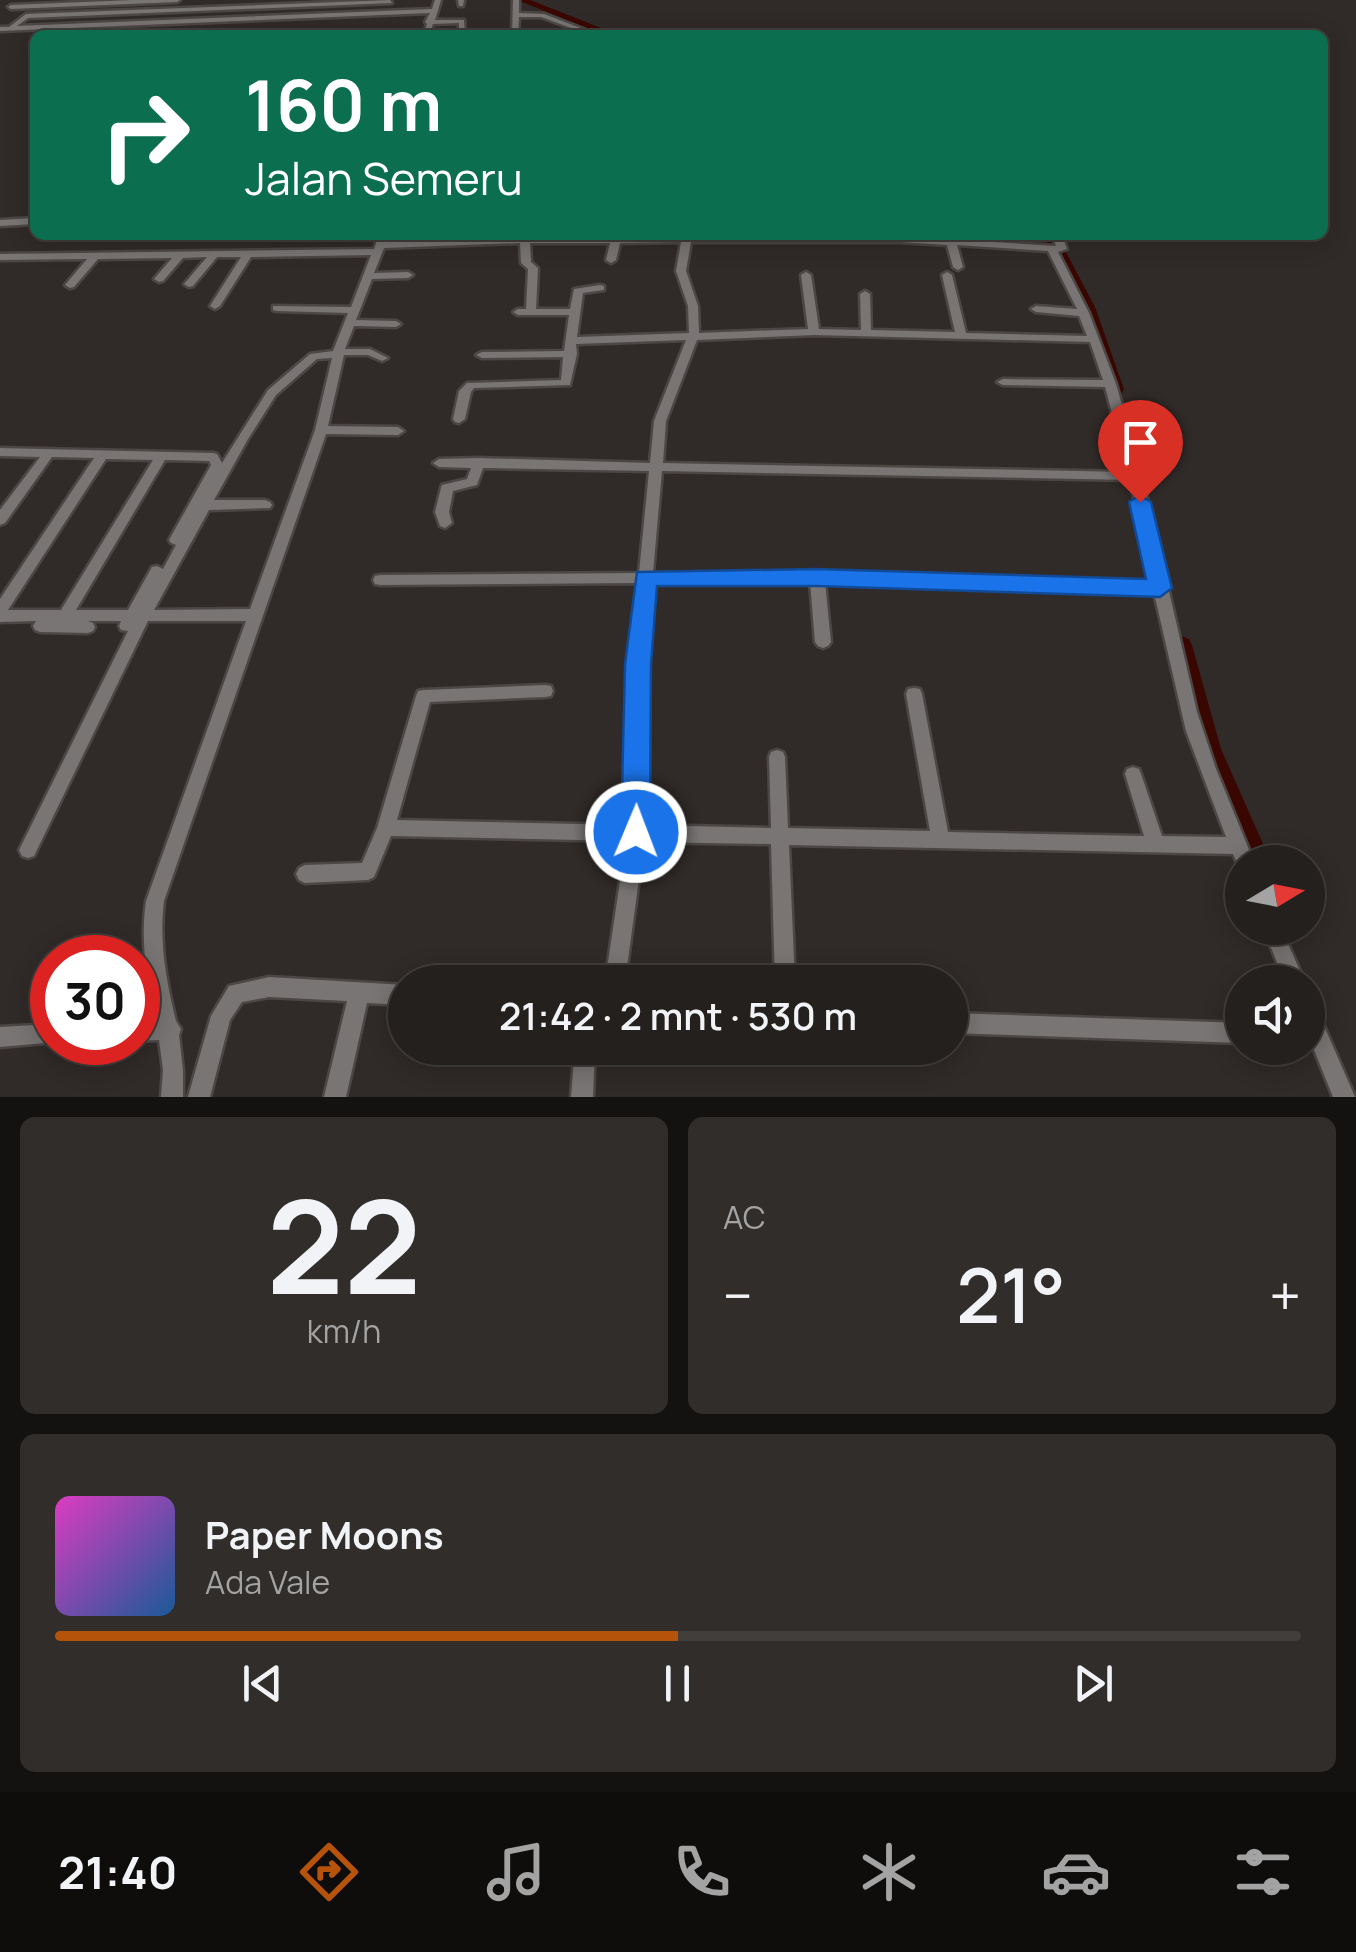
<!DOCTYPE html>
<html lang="id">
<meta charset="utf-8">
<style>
body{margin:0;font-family:Manrope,sans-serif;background:#302d2b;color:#f1f3f6;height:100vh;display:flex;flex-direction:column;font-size:38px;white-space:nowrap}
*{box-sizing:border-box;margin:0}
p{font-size:32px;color:#a3a3a4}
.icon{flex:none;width:55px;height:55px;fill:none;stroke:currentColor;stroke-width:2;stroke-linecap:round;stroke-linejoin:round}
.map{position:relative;height:1097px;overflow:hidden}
.drawer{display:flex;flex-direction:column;gap:20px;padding:20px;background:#141210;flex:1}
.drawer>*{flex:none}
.hud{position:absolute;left:30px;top:30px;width:1298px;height:210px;border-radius:15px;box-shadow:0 5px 25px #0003,0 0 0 2px #413e3c;background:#0b6e4f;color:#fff;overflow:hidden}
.needle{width:65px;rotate:80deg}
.controls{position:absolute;left:1225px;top:845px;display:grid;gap:20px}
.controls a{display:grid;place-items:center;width:100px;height:100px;border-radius:50%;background:#24201e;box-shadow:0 5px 25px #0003,0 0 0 2px #413e3c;font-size:50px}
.speed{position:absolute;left:30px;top:935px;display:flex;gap:20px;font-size:50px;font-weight:700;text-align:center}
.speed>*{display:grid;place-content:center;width:130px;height:130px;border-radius:50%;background:#24201e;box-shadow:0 5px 25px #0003,0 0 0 2px #413e3c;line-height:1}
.speed .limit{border:15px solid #d22;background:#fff;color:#111}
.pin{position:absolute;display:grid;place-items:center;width:85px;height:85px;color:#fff;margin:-102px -42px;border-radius:50% 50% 50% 0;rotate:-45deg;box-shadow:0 0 10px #0007}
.pin .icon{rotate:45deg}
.me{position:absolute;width:110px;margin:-55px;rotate:1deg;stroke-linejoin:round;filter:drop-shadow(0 0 8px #0008)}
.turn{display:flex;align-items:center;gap:35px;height:210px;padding:0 50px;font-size:45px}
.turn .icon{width:130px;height:130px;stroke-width:2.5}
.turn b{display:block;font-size:70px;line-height:85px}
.big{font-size:75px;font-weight:600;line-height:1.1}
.drawer .widget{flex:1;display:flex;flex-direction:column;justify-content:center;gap:15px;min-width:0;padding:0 35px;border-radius:15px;background:#302d2b}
.drawer .dial{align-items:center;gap:0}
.dial b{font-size:130px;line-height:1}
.song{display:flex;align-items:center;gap:30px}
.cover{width:120px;height:120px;border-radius:15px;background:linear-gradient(135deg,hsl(310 70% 55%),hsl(210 70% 35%))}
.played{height:10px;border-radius:5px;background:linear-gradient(90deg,#b45309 50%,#413e3c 50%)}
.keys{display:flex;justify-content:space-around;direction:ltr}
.heat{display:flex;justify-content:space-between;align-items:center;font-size:55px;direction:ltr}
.drawer .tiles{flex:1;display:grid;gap:20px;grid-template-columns:1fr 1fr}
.widget:last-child{grid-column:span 2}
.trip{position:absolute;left:388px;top:965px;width:580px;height:100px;border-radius:50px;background:#24201e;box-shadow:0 5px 25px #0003,0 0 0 2px #413e3c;font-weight:600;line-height:100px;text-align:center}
.dock{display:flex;height:160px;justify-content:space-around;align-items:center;background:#0e0d0c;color:#a3a3a4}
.dock .icon{width:70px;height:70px}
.dock .selected{color:#b45309}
.dock b{font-size:45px;color:#f1f3f6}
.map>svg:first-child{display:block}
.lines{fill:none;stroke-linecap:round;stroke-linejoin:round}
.river{fill:#3a0700;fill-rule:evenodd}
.minor-casing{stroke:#4c4644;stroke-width:5}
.minor{fill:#787574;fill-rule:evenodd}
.route{fill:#1a73e8;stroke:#114b97;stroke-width:2.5}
</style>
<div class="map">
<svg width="1356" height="1097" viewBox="0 0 1356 1097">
<rect width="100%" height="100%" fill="#302a28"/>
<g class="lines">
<g class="river">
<polygon points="517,0 530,0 619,35 605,35"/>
<polygon points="1043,235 1057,235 1095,307 1124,389 1122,393 1110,393 1108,389 1079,307"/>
<polygon points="1181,636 1189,639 1192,645 1221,749 1271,862 1245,862 1197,749 1170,645 1173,639"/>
</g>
<defs>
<g id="minor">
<polygon points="132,0 180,0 177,2 11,9 8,7 11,5"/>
<polygon points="390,0 392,3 28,18 17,26 432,9 435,0 441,0 435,20 464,20 465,35 459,35 459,23 433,24 429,35 423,35 427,24 425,22 430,13 0,31 0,27 9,27 26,14"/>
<polygon points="458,0 464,0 463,6 459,6"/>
<polygon points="513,0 519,0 519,13 544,14 599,35 590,35 541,17 519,17 518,35 512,35"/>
<polygon points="35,218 35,224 0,226 0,220"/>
<path d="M379 235H389L386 242 682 235 900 236 1056 246 1052 235H1062L1067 249 1058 252 1089 313 1116 384 1142 475 1197 712 1216 769 1254 862H1242V869L1239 868 1233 854 789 845 795 982H775L771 844 644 842 625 982H605L626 841 391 836 374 877 368 880 305 883 299 880 296 874 299 868 305 865 362 863 377 828 416 696 418 691 424 690 545 685 551 686 553 691 551 696 545 697 430 702 397 820 627 825 630 665 638 583 380 585 375 584 373 580 375 576 380 575 639 573 649 471 483 468 477 485 453 491 449 512 452 523 445 528 440 526 435 512 441 488 442 485 467 479 471 468 439 467 433 463 439 459 479 458 650 463 654 421 686 340 576 344 577 354 570 385 474 388 471 392 465 419 459 423 455 422 453 419 459 391 467 383 561 380 563 357 482 358 476 355 482 352 564 351 569 315H518L513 312 518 309H526L528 269 521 263 520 243 384 248 374 273 408 272 413 275 408 278 372 279 356 320 396 321 401 324 396 327 354 326 345 349H370L388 358 382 361 368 355H344L328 426 398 427 404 431 398 435 326 434 164 901C159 943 166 980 176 1021L181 1029 179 1035 183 1070V1097H161L163 1070 159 1040 138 1041V1021L156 1020C147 979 140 943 146 901L246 621H148L34 856 28 858 22 856 19 850 22 844 128 631 121 630 119 626 121 621H88L93 623 95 627 93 631 88 633 40 632 35 630 33 626 36 621 0 622V599L94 458 52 457 5 523 0 525V510L40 457 0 456V448L213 453 217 454 222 463 268 390 310 354 333 351 348 313 277 311 273 310V306L351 307 371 255 251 257 220 306 215 309 210 306 241 257H217L193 286 189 287 184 284 207 257 183 258 163 281 159 282 154 279 172 258 98 259 74 287 70 288 65 285 87 259 0 260V254L374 249ZM681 242 676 271 688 306 689 333 577 337 583 293 604 290V286L600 285 574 289 570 309H536L538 268 531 262 530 243H610L606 260 611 263 616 260 620 243ZM691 242H900L947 245 953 267 958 270 963 267 957 245 1048 251 1077 309 1036 306 1031 309 1036 312 1079 316 1087 336 966 333 952 275 947 272 942 275 955 332 871 330 870 294 865 291 860 294 861 330 819 329 811 275 806 272 801 275 808 329 699 333 698 306 686 271ZM814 335 1090 342 1103 380 1003 379 997 382 1003 385 1105 387 1128 472 663 463 666 421 697 340ZM332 358 315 430 250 609 154 610 209 510 270 508 272 505 270 502 265 500H214L248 439 276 395 317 359ZM106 459 153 460 61 610H8ZM165 460 209 461 211 465 169 540 171 543 176 545 163 569 157 566 152 567 128 610H76ZM662 471 1130 480 1152 582 817 572 653 573ZM810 582 815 642 818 646 823 648 828 646 831 642 825 582 1154 593 1186 731 1226 837 1162 836 1141 774 1139 769 1133 767 1127 769 1125 774 1144 836 948 832 922 694 920 689 914 688 908 689 906 694 930 831 788 828 785 757 783 752 777 750 771 752 769 757 771 828 645 825 646 665 652 583Z"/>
<polygon points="1263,928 1281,928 1305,982 1285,982"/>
<polygon points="269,977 405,985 405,1005 367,1003 346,1097 324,1097 347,1001 269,997 242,1002 230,1020 210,1097 188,1097 211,1016 229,986"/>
<polygon points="1308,1002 1315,1005 1355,1097 1333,1097 1308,1035"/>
<polygon points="950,1013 1242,1023 1242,1043 950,1033"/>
<polygon points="52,1024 52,1042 56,1042 0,1047 0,1027"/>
<polygon points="575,1048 595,1048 593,1097 571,1097"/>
</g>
</defs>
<use href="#minor" class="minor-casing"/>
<use href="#minor" class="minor"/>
</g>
<polygon class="route" points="1140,495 1151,502 1172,588 1160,597 816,586 657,586 651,664 650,832 646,842 636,846 625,842 621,832 625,664 637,572 816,569 1146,579 1129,502"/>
</svg>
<div class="controls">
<a><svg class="needle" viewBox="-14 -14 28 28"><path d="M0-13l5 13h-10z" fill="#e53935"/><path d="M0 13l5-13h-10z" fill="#a3a3a4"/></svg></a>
<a><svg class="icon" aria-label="sound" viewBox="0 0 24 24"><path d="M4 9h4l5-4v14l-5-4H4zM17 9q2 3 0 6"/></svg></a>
</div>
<div class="speed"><div class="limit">30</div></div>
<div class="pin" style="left:1140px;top:502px;background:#d93025"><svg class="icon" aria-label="arrive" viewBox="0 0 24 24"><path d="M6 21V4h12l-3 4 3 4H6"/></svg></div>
<svg class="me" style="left:636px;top:832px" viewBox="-20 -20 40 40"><circle r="17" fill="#1a73e8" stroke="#fff" stroke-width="3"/><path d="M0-11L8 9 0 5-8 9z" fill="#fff"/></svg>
<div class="trip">21:42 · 2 mnt · 530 m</div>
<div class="hud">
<div class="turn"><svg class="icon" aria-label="right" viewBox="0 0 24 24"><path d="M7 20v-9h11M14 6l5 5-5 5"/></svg><div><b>160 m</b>Jalan Semeru</div></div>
</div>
</div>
<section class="drawer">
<div class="tiles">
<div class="widget dial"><b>22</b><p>km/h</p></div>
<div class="widget"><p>AC</p>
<div class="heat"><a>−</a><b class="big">21°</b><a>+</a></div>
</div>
<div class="widget">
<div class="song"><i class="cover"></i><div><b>Paper Moons</b><p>Ada Vale</p></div></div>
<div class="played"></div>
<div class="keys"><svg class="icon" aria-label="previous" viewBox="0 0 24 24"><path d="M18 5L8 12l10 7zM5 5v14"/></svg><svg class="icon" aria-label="pause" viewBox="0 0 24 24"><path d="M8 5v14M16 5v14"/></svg><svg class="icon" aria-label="next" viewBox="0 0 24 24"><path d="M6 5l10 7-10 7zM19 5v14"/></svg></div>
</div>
</div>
</section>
<nav class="dock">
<b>21:40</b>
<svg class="icon selected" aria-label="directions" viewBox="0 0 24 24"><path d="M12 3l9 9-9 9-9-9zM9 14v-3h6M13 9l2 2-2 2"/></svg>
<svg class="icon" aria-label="music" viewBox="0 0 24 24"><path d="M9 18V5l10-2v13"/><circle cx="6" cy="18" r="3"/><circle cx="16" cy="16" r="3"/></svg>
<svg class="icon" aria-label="phone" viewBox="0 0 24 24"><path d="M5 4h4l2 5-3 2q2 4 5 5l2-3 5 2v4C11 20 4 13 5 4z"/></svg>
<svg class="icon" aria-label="climate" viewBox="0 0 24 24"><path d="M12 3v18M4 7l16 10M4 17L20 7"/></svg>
<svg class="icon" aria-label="car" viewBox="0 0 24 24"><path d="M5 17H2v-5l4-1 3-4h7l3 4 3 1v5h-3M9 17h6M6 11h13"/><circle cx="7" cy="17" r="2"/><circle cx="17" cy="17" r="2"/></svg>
<svg class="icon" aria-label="filters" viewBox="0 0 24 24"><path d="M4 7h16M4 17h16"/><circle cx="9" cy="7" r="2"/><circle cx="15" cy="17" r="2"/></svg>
</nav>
